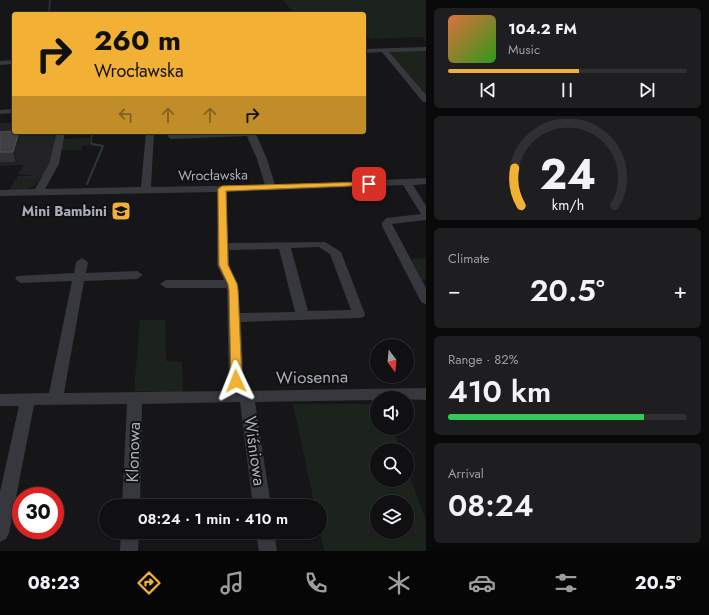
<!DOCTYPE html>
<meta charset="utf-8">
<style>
body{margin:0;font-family:Jost,sans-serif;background:#1e1e20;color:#f1f3f6;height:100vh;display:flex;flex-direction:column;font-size:15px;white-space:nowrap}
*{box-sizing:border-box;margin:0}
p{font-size:13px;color:#9c9d9f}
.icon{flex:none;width:22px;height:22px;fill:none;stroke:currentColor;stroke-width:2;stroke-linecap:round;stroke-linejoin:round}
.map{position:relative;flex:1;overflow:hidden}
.panel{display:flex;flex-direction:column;gap:8px;padding:8px;background:#09090a;width:283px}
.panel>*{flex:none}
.top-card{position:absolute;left:12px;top:12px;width:354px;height:122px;border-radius:4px;box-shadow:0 1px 3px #0004,0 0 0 1px #303032;background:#f2b134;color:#111;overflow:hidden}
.needle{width:26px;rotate:164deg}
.controls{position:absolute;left:370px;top:339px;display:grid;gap:8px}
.controls a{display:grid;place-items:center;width:44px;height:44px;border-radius:50%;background:#101012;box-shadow:0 1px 3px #0004,0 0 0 1px #303032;font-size:20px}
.speed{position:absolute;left:12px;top:487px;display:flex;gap:8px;font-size:20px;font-weight:700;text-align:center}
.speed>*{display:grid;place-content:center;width:52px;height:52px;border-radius:50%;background:#101012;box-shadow:0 1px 3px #0004,0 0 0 1px #303032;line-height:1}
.speed .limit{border:6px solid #d22;background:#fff;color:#111}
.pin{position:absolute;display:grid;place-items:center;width:34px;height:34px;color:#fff;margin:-17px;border-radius:8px;box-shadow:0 2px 6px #0006}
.me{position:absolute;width:44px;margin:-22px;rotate:358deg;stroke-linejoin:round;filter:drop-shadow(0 0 3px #0008)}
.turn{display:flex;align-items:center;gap:14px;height:84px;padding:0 16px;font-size:18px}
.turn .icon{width:52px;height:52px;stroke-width:2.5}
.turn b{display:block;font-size:28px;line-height:34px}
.lanes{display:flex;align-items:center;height:38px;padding:0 16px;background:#0003;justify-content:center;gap:20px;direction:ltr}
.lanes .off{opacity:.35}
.big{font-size:30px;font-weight:600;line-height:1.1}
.panel .widget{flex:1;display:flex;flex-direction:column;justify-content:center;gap:6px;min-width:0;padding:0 14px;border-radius:6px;background:#1e1e20}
.panel .dial{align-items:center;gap:0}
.dial svg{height:104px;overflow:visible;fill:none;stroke:#303032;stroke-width:7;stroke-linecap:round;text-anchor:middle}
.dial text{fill:#f1f3f6;stroke:none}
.song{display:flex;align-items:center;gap:12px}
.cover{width:48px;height:48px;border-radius:6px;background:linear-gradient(135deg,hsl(20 70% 55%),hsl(110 70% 35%))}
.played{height:4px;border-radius:2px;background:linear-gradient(90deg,#f2b134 55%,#303032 55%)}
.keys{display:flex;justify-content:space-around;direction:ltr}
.heat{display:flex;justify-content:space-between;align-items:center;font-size:22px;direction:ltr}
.charge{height:6px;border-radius:3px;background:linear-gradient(90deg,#34c759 82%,#303032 0)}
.trip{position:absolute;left:99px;top:499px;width:228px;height:40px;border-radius:20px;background:#101012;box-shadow:0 1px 3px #0004,0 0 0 1px #303032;font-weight:600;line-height:40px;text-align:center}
.tabs{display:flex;height:64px;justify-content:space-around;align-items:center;background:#060607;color:#9c9d9f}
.tabs .icon{width:28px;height:28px}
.tabs .current{color:#f2b134}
.tabs b{font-size:18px;color:#f1f3f6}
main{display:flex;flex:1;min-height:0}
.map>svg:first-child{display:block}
.built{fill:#222225}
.green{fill:#1c231d;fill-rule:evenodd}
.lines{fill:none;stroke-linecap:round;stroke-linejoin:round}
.stream-far1{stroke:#2c353c;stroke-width:1.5}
.stream{stroke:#2c353c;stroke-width:2}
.minor{fill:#37383d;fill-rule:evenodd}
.wall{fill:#323236}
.shaded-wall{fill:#212124}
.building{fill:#3f3f44;stroke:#4f5156}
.route{fill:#f2b134;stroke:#9d7322}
.labels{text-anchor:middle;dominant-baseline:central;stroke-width:4;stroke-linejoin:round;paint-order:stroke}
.street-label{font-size:14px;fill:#a8adb8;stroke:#111113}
.poi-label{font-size:14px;font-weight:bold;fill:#a8adb8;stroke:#111113;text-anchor:end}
.near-street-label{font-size:17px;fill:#a8adb8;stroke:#111113}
</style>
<main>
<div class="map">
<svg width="426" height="551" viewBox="0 0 426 551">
<rect width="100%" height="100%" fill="#161618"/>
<polygon class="built" points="0,123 14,123 14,132 58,132 48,169 40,179 17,180 18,176 36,176 18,174 23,165 0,166"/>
<g class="green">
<polygon points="283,0 426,0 426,41 422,37 370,39 364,33 364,14 295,14"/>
<polygon points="426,50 426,96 388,51"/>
<polygon points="90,138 89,146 83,145 81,150 60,150 62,139"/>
<path d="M40 179C31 192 24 189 9 190L15 180Z"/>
<polygon points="426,258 426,279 422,280 411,259"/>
<polygon points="140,320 165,320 166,361 182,362 183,393 134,391"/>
<path d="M293 404H377V428H393L400 450H377V480H407V468L426 521V551H324L320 532V506H315ZM377 502H407V532H377Z"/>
</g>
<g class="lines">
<g class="stream-far1">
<polyline points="49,14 50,0"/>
<polyline points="92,132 91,144 98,145"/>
</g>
<polyline class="stream" points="87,184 103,146 92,144"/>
<g class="minor">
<polygon points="426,47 426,51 389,52 426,95 426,102 423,102 382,52 364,53 364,49"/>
<polygon points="14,60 14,64 0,65 0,61"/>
<polygon points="14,109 14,113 0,114 0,110"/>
<path d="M57 132H65L59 164 45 189 141 187 146 132H154L151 187 265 185 257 159 247 136 171 139 167 136 171 133 255 132 267 159 275 185 426 178V184L413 185 426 206V220L392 224 426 288V304L422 303 420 300 382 226V223L386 218 421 214 403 185 227 192 228 243 325 242 341 252 365 314 364 317 359 318 241 322 244 391 426 388V400L377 398V400L255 402 271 506H253L240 402 142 404 140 506H122L127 404 34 405 9 533 6 539 0 542V492L19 406H0V394L49 393 72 281 21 283 15 279 17 276 74 273 76 262 82 258 88 262 86 273 137 271 143 275 137 279 84 281 64 393 229 391 227 288H166L160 284 166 280H224L217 265V192L0 196V190L35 189 49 164ZM319 247 330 254 351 310 308 311 291 248ZM279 249 295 312 240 313 238 284 229 265V250Z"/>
<polygon points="121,532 139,532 138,551 120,551"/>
<polygon points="256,532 274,532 277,551 259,551"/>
</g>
</g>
<polygon class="wall" points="0,132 22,141 15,162 0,162"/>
<polygon class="shaded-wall" points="19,132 22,141 15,162 13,152"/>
<polygon class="building" points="14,131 14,132 19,132 13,152 0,152 0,132"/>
<polygon class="route" points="369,182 373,184 372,185 226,191 228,265 237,284 238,290 242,381 240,384 232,384 231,381 229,290 228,284 219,265 218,189 222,186"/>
<defs>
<symbol id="school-square" viewBox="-11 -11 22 22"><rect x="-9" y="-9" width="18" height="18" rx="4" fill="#f2b134" stroke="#111113"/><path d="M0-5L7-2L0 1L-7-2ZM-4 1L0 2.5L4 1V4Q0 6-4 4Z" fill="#111"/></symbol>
</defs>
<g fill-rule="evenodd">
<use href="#school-square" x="110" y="200" width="22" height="22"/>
</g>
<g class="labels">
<g class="street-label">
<text transform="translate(213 175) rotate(-1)">Wrocławska</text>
</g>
<g class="poi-label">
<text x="107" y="211">Mini Bambini</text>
</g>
<g class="near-street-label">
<text transform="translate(312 377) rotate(-1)">Wiosenna</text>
<text transform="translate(255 451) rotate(82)">Wiśniowa</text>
<text transform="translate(133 452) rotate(-88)">Klonowa</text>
</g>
</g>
</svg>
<div class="controls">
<a><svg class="needle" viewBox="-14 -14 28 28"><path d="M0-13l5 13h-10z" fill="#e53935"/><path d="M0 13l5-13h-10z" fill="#9c9d9f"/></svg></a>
<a><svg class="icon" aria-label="sound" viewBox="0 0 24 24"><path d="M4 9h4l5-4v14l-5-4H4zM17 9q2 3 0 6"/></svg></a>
<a><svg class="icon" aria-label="search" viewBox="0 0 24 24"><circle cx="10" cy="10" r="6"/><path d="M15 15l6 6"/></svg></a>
<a><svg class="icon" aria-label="layers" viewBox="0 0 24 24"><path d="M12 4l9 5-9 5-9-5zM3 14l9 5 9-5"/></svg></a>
</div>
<div class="speed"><div class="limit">30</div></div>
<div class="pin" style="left:369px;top:184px;background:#d93025"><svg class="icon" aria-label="arrive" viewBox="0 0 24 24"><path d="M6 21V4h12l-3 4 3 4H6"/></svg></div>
<svg class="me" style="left:236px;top:381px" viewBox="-20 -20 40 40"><path d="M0-17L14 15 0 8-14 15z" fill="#f2b134" stroke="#fff" stroke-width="4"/></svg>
<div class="trip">08:24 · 1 min · 410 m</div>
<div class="top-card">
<div class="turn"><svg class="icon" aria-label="right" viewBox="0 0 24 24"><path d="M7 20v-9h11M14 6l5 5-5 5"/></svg><div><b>260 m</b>Wrocławska</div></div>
<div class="lanes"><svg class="icon off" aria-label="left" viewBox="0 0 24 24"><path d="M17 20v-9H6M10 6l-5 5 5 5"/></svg><svg class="icon off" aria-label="ahead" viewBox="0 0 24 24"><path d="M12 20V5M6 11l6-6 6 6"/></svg><svg class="icon off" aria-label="ahead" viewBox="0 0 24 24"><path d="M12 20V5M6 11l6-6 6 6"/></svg><svg class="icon" aria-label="right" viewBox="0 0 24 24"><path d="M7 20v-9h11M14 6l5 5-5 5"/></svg></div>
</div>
</div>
<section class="panel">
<div class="widget">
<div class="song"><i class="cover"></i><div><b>104.2 FM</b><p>Music</p></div></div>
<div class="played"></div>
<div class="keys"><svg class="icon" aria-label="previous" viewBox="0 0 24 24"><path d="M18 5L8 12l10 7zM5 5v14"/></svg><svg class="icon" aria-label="pause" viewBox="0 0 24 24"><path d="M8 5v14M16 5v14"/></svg><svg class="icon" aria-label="next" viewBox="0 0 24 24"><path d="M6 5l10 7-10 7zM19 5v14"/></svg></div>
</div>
<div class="widget dial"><svg viewBox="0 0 100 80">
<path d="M14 69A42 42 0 1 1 86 69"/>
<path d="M14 69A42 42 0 0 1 9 40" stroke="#f2b134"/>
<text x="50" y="56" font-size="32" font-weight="700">24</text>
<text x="50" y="72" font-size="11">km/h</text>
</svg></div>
<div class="widget"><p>Climate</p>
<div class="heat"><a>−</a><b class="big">20.5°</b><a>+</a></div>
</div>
<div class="widget"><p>Range · 82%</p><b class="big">410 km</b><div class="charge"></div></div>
<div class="widget"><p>Arrival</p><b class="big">08:24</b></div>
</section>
</main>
<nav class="tabs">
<b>08:23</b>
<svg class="icon current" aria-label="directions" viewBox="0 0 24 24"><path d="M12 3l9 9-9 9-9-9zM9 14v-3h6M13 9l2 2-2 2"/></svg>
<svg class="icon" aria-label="music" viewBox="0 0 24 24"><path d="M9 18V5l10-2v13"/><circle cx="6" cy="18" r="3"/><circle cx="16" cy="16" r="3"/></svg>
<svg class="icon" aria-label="phone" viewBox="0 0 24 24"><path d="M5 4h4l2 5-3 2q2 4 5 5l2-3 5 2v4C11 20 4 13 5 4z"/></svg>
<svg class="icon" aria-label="climate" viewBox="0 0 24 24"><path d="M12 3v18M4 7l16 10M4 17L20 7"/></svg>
<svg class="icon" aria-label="car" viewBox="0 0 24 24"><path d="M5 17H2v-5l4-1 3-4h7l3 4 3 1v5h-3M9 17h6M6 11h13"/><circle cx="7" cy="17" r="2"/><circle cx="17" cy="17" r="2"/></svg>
<svg class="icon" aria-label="filters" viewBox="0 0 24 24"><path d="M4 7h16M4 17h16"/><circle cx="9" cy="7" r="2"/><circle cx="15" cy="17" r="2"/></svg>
<b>20.5°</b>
</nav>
